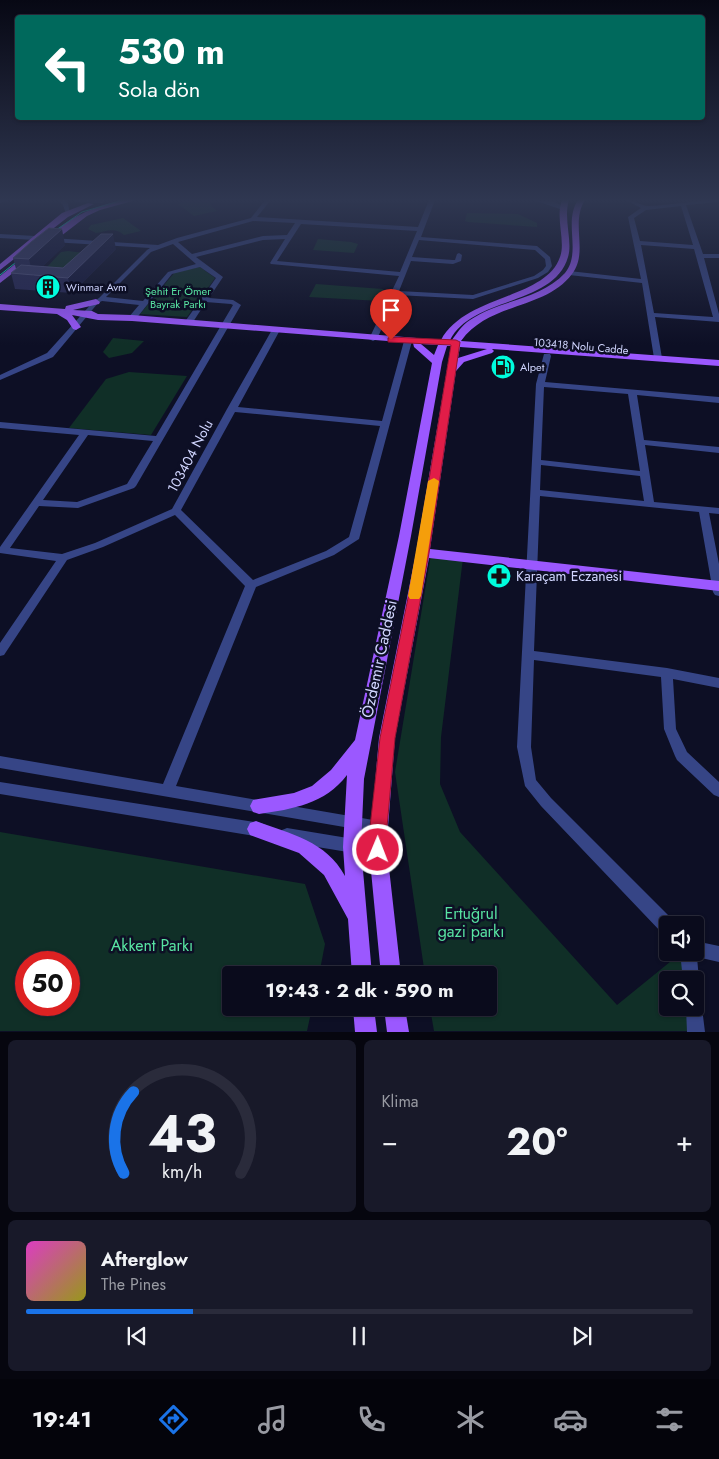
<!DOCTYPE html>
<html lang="tr">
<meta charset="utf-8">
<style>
body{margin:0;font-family:Jost,sans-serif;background:#181929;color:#f1f3f6;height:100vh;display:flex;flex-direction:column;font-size:19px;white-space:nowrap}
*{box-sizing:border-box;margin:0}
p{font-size:16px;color:#999ba3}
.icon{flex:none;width:28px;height:28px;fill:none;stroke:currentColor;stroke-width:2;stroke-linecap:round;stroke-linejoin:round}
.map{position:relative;height:1032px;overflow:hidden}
.panel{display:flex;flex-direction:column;gap:8px;padding:8px;background:#06060f;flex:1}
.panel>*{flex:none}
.banner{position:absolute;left:15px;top:15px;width:690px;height:105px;border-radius:5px;box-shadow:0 1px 4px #0004,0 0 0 1px #2a2b3b;background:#00695c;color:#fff;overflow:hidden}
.controls{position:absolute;left:659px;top:916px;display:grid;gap:10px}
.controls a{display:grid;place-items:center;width:45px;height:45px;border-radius:5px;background:#0a0b1c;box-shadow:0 1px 4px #0004,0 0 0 1px #2a2b3b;font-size:25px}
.speed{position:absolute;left:15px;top:951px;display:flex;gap:10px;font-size:25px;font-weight:700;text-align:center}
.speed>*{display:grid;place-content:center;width:65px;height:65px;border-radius:50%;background:#0a0b1c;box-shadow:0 1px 4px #0004,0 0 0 1px #2a2b3b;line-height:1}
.speed .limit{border:8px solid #d22;background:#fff;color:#111}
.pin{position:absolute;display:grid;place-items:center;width:42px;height:42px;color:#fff;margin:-51px -21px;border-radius:50% 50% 50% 0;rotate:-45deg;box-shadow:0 0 5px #0007}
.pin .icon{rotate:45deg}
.me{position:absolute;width:55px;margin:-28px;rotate:1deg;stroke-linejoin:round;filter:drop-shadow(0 0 4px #0008)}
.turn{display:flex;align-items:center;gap:18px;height:105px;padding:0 20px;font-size:22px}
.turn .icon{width:65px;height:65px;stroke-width:2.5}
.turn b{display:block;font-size:35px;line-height:42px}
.big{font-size:38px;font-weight:700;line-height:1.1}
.panel .card{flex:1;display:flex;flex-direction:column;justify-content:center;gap:8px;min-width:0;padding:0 18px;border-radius:8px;background:#181929}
.panel .dial{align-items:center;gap:0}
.dial svg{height:130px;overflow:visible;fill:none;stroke:#2a2b3b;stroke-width:7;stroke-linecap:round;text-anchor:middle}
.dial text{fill:#f1f3f6;stroke:none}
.song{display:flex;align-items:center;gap:15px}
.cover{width:60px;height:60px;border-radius:8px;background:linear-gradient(135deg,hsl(310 70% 55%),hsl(60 70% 35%))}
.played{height:5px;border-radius:2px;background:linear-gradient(90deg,#1a73e8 25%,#2a2b3b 25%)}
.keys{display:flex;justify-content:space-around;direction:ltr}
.heat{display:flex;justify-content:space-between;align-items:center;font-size:28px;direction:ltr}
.panel .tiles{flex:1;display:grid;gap:8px;grid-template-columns:1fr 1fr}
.card:last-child{grid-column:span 2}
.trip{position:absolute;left:222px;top:966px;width:275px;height:50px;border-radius:5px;background:#0a0b1c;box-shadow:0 1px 4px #0004,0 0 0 1px #2a2b3b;font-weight:700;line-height:50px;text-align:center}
.menu{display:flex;height:80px;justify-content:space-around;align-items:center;background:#04040b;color:#999ba3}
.menu .icon{width:35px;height:35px}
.menu .active{color:#1a73e8}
.menu b{font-size:22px;color:#f1f3f6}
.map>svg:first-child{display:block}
.green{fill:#102f27;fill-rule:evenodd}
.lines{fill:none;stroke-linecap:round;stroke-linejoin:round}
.minor{fill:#364586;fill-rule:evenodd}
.major{fill:#9b58ff;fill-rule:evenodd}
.tram{stroke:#00fcdd;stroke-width:1}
.wall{fill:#262754}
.shaded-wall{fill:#141639}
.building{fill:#383a66;stroke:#50527e}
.route{fill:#e11d48;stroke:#92132f}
.slow{fill:#f59e0b}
.labels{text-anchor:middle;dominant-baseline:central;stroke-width:5;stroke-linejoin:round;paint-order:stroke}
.far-poi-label{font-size:11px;fill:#d1d6ff;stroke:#0d0f25;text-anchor:start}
.far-park-label{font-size:11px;fill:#58e4a2;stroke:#0d0f25}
.far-street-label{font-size:11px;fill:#d1d6ff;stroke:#0d0f25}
.street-label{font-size:14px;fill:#d1d6ff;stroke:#0d0f25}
.poi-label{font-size:14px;fill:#d1d6ff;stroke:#0d0f25;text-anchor:start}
.near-street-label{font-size:16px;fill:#d1d6ff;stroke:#0d0f25}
.near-park-label{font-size:16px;fill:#58e4a2;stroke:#0d0f25}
</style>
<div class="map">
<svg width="719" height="1032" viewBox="0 0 719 1032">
<rect width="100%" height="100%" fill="#0d0f25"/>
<g class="green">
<polygon points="190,200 223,200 209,204 217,211 194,216 178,204"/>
<polygon points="467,213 518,214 537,223 537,227 468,222 465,221"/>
<path d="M123 218 141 231 124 235C115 227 107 231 96 233L88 229 91 225Z"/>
<polygon points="318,239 351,242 358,244 354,253 313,250"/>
<polygon points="68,251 85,253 72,269 47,267 61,252"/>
<polygon points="200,267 215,278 187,317 140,314 175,272"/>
<polygon points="316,284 383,289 380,301 309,297"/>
<polygon points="113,338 144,341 132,353 109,358 103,352"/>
<polygon points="129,372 187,376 151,435 69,428 106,379"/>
<polygon points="431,554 463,558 441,737 440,784 460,832 617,1005 681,953 691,980 668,980 668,1008 694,1008 696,1031 434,1031 430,1008 489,1008 489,975 425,975 395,772"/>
<path d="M0 832 305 884 325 944 319 975H231V1008H312L307 1031H0ZM26 962H69V1005H26Z"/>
</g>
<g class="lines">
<g class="minor">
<polygon points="0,200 9,200 0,203"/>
<polygon points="58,200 65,200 68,203 70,214 66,214 63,205"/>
<polygon points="73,200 104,200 105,201 102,203 76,202"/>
<path d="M265 200H271L257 217 418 227 429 200H435L421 237 537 246 550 257 552 266 548 272 538 278 473 299 397 295 377 339 373 341 369 339 399 276 271 264 270 263 285 239 263 240 196 257 223 277 209 298 233 300 241 305 136 486 134 488 78 508 39 506 10 548 62 554 95 543 172 509 227 409 273 328H276L280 330 238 407 382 421 404 341 408 339H411L412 341 359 539 334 555 256 587 176 786 379 821 384 822 386 827 384 832 379 833 0 768V756L163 784 245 586 175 515 103 547 67 560 4 655 0 656V643L56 561 0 553V547L79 435 0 428V422L156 436 233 305 231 304 206 302 191 325H185L184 323 216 278 200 267 172 274 135 320 128 318 139 305 102 301 98 303 53 357 0 380V375L47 353 94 301 99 298 147 250 150 248 52 242 49 240 52 238 158 245 177 238 251 218ZM253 221 295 223 287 235 263 236 192 254 178 242ZM301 224 417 231 400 272 277 261ZM419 240 535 250 545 259 546 266 543 270 534 276 473 295 399 291 411 261 453 264 461 261 462 255 459 253 457 254 455 260H453L412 257ZM173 244 196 264 168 272 143 301 106 297 151 252ZM235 412 380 426 349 537 326 551 253 580 181 510ZM88 435 153 441 127 484 77 502 43 500Z"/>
<polygon points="533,200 555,202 566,208 563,210"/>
<path d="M626 200C635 200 641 206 648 206 672 205 695 200 719 200L718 202 686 205 703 254H719V258H704L719 314V322L655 317 662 358 658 360 654 358 642 283 569 275 566 273 569 271 641 279 628 217 641 208ZM681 206 693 245 640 241 634 218 646 210ZM641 245 694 249 713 317 654 313Z"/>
<polygon points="0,234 35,236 38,238 35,240 0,238"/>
<path d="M544 354H550L551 356 545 382 719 397V403L637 395 644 440 719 447V453L645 445 654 502 719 508V514L709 513 719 564V596L715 595 713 592 699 512 540 496 534 651 667 668 719 678V688L673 679 676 729 687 752 719 782V797L714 795 677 760 675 756 664 729 661 677 534 660 531 747 536 780 551 798 674 921 675 925H668V935L662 933 541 806 525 786 517 747 536 384ZM544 387 628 394 640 471 541 460ZM541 465 640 476 644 501 540 490Z"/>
<polygon points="0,782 261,823 266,825 268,830 266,835 261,837 0,794"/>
<polygon points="287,828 378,843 383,845 385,850 383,855 378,857 287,842 282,840 280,835 282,830"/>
<polygon points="695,941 719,946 719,962 697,957 699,980 695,987 695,980 683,980 680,952 695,952"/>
<polygon points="695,1000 700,1002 702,1008 705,1032 687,1032 686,1008 695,1008"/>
</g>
<g class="major">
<path d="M123 200H136L100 210 87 216 52 243 45 241C68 217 92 207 123 200Z"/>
<path d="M562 200H569C563 219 573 241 568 257 554 306 473 296 450 340H452C457 333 462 325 470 320 499 300 540 300 565 273 582 252 563 222 578 200H585C570 223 589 252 572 274 545 310 489 302 461 341L719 360V366L492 349 494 351 492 353 464 362 456 371 430 549 719 581V591L429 558 395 738 388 827 387 850 401 975H381L369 850 379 738 416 553 451 346H447L442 362 411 536 364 779 361 847 372 975H352L348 919 324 875 299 853 250 835 247 829 250 823 256 821C291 834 326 841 345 876L343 847 347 775C325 804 293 809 259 814L253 812 250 806 253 800 294 793 312 786 331 770 355 740 399 536 432 363 414 347 413 343 132 321 98 320 72 315 81 327 76 330 73 329 67 320 57 314 0 310V304L65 309 66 306 96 299 100 302 99 304 73 310 92 311 98 314 132 315 441 340C465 295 546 299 560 257 566 241 555 218 562 200ZM421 344 438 345 434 355ZM460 347 487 349 458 358Z"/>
<polygon points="88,203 94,204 68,217 0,270 0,264 62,213"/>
<polygon points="24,257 31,259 0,283 0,276"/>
<polygon points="353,1008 374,1008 377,1032 355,1032"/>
<polygon points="384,1008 405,1008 409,1032 387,1032"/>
</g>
<g class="tram">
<polyline points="46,237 82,212 123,200"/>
<polyline points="0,275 25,255"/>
</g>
</g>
<polygon class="wall" points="65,245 42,267 63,268 116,249 72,293 15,289 11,273 16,269 13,258"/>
<g class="shaded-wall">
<polygon points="62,229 65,245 33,276 29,259"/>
<polygon points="113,234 116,249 72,293 68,278"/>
</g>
<g class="building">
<polygon points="49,228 62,229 29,259 13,258 31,242"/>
<polygon points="101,234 113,234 68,278 11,273 21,265 63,268"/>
</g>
<linearGradient id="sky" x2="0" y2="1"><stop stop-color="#070814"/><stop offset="0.58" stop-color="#2f3751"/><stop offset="1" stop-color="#2f3751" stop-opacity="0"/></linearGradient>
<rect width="719" height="345" fill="url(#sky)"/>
<polygon class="route" points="391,337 456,340 460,342 429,553 395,738 387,827 387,850 384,856 378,858 372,856 370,850 370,827 380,738 417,553 451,345 388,342 388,338"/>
<polygon class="slow" points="434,478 439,481 421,596 419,599 410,599 408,596 428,481"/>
<defs>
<symbol id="building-disc" viewBox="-11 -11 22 22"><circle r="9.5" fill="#00fcdd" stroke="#0d0f25"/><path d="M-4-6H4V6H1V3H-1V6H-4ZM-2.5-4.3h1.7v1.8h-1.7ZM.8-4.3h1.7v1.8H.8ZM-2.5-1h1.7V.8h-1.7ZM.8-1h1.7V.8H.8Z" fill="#111"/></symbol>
<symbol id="fuel-disc" viewBox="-11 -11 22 22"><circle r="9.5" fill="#00fcdd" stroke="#0d0f25"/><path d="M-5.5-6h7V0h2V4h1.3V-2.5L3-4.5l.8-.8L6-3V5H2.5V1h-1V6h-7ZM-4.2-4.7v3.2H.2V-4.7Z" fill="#111"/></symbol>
<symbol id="pharmacy-disc" viewBox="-11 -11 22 22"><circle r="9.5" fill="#00fcdd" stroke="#0d0f25"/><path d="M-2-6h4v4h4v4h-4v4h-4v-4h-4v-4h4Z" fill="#111"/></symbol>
</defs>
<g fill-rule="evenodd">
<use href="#building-disc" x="34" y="273" width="28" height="28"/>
<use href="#fuel-disc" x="489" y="353" width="28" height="28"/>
<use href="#pharmacy-disc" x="485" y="562" width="28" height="28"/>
</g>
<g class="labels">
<g class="far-poi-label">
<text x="66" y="287">Winmar Avm</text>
<text x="520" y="367">Alpet</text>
</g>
<g class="far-park-label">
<text x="178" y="291">Şehit Er Ömer<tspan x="178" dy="13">Bayrak Parkı</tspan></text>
</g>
<g class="far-street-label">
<text transform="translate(581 346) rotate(5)">103418 Nolu Cadde</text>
</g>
<g class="street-label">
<text transform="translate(190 456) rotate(-62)">103404 Nolu</text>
</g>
<g class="poi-label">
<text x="516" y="576">Karaçam Eczanesi</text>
</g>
<g class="near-street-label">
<text transform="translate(379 659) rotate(-78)">Özdemir Caddesi</text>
</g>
<g class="near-park-label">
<text x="471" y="913">Ertuğrul<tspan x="471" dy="18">gazi parkı</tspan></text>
<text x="152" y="945">Akkent Parkı</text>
</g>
</g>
</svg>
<div class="controls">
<a><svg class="icon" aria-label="sound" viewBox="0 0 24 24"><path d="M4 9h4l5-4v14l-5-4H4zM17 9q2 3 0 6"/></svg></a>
<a><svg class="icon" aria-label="search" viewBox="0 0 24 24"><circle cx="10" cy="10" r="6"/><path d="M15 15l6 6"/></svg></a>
</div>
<div class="speed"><div class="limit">50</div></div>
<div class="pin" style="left:391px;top:340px;background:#d93025"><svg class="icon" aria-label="arrive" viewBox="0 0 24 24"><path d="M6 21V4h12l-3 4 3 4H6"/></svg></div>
<svg class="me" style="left:378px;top:850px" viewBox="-20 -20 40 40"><circle r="17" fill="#e11d48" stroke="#fff" stroke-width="3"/><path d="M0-11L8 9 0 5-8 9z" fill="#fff"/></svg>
<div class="trip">19:43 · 2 dk · 590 m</div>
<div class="banner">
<div class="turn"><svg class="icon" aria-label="left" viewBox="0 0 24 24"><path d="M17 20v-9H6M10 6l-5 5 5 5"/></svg><div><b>530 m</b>Sola dön</div></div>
</div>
</div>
<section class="panel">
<div class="tiles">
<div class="card dial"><svg viewBox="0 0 100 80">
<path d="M14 69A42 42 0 1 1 86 69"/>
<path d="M14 69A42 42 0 0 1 20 19" stroke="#1a73e8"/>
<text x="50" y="56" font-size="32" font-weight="700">43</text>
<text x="50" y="72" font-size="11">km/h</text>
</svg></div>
<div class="card"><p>Klima</p>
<div class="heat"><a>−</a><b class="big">20°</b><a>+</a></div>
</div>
<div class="card">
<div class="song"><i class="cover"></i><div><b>Afterglow</b><p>The Pines</p></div></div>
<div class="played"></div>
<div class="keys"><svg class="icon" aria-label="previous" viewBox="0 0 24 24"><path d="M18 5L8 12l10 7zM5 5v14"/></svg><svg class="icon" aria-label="pause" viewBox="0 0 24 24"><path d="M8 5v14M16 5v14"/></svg><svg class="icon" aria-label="next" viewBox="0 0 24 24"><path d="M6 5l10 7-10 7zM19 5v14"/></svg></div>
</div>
</div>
</section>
<nav class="menu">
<b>19:41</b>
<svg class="icon active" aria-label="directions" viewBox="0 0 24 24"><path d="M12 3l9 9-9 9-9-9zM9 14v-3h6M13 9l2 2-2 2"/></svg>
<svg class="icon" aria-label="music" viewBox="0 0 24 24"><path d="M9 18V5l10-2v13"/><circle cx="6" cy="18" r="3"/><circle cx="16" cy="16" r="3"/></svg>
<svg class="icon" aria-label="phone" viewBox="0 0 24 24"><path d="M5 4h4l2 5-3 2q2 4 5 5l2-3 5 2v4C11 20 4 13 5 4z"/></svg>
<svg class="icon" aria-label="climate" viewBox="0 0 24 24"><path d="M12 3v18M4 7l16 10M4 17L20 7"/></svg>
<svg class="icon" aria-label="car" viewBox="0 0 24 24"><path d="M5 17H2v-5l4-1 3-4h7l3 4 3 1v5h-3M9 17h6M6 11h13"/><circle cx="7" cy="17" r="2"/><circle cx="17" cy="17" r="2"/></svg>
<svg class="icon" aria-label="filters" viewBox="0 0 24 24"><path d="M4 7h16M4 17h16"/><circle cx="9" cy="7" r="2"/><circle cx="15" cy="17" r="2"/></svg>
</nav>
